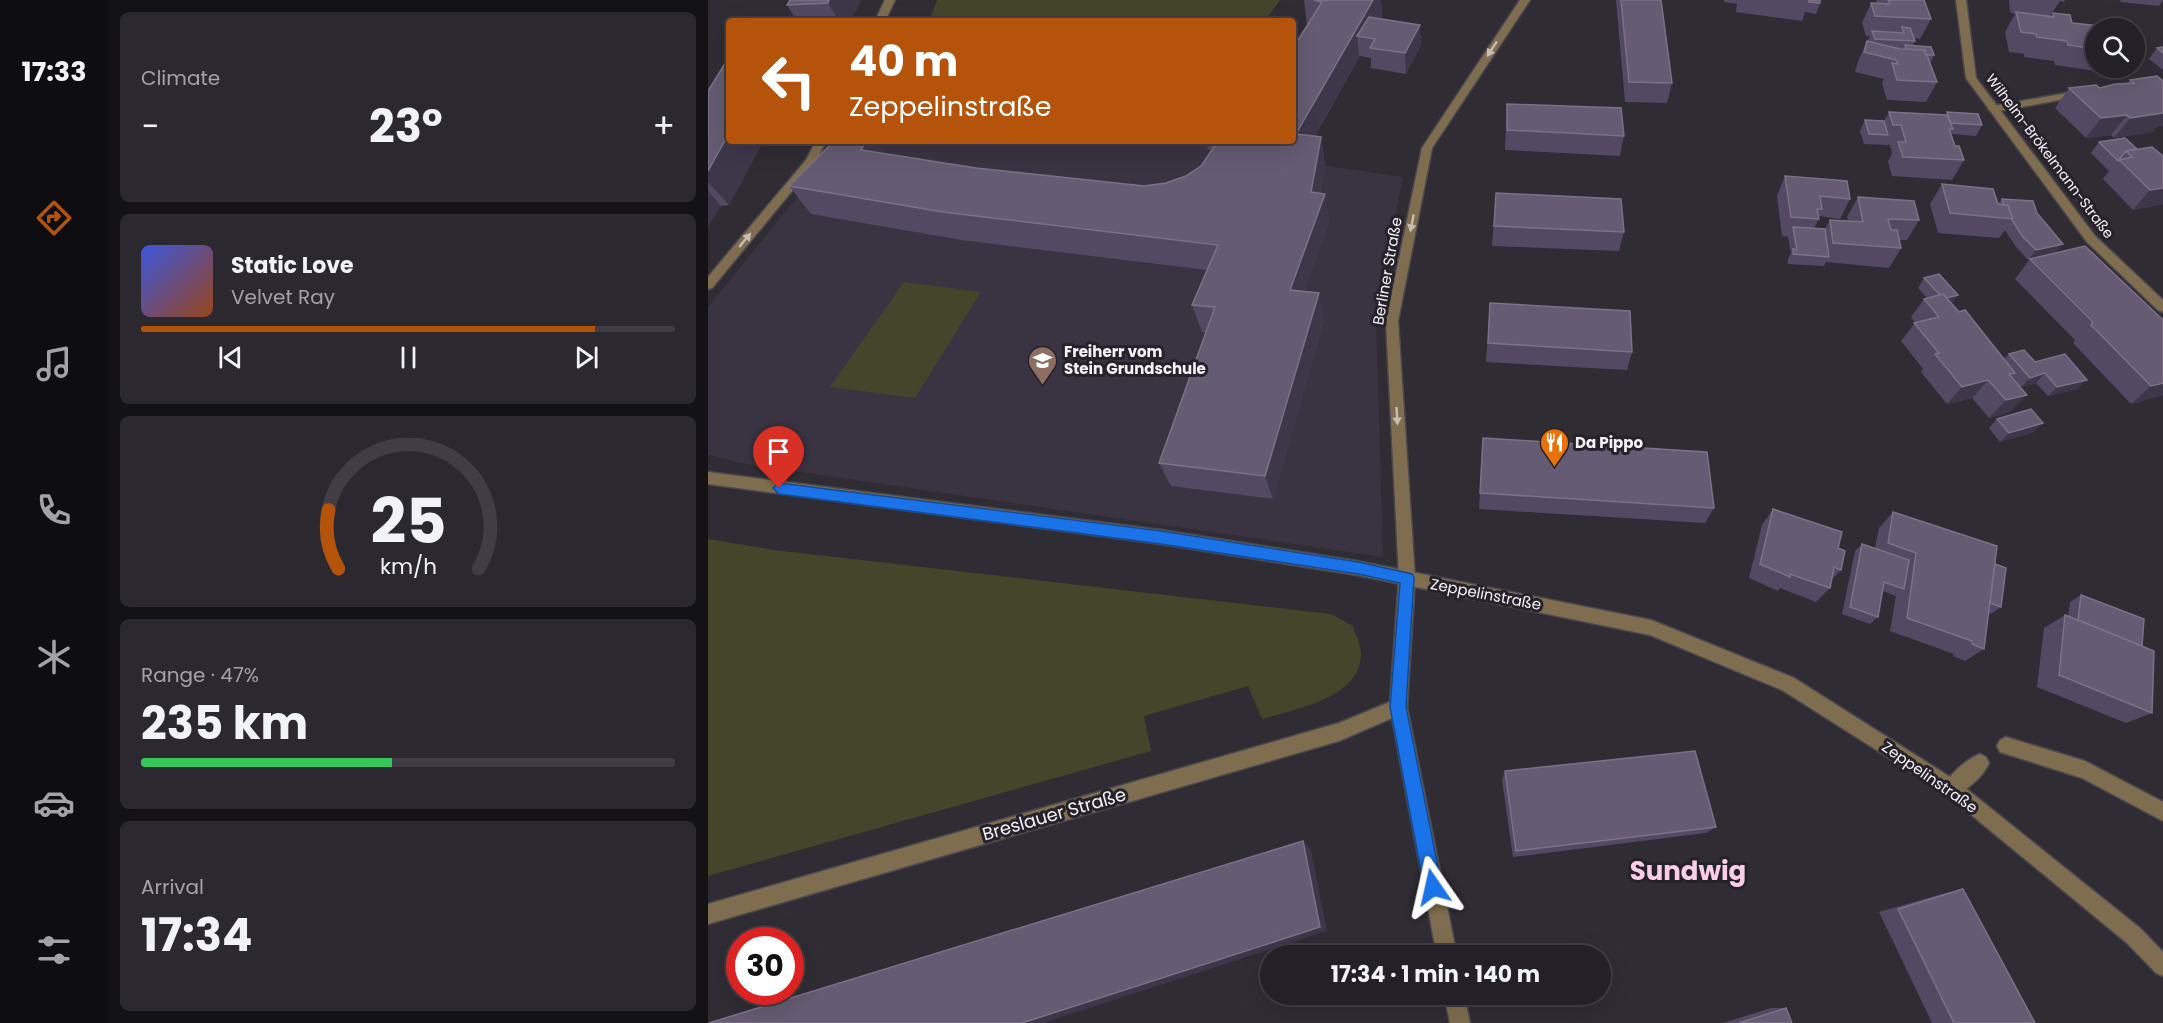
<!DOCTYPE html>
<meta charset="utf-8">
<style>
body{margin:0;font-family:Poppins,sans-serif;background:#2b292f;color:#f1f3f6;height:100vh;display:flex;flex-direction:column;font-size:22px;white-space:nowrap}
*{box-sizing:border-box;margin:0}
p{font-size:20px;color:#a3a3a7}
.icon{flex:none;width:33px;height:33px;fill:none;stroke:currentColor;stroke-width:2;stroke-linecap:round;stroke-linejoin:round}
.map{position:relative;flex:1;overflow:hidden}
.side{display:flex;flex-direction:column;gap:12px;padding:12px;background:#131215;width:600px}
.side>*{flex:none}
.hud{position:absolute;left:18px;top:18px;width:570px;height:126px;border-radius:6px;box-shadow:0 6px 24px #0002,0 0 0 2px #403e44;background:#b45309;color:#fff;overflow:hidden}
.buttons{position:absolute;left:1377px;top:18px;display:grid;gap:12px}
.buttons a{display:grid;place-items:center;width:60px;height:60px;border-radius:50%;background:#232127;box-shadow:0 6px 24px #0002,0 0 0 2px #403e44;font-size:30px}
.speed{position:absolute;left:18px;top:927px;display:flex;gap:12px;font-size:30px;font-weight:700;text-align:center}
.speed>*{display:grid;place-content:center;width:78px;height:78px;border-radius:50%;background:#232127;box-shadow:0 6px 24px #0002,0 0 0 2px #403e44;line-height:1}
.speed .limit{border:9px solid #d22;background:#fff;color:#111}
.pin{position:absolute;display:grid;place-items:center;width:51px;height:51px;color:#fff;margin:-62px -26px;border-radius:50% 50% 50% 0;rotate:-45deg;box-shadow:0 0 6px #0007}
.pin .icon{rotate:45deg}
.me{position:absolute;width:66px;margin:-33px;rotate:349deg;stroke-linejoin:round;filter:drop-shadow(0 0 4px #0008)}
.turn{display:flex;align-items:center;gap:21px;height:126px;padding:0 24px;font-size:27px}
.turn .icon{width:78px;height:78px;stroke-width:2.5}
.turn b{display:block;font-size:42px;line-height:51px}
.big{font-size:45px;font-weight:700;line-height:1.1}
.side .tile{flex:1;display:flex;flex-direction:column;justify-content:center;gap:9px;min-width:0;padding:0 21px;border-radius:9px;background:#2b292f}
.side .dial{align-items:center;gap:0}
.dial svg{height:156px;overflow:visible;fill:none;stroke:#403e44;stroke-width:7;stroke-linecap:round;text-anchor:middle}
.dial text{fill:#f1f3f6;stroke:none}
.song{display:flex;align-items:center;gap:18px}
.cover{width:72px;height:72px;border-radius:9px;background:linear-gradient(135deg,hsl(230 70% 55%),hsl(20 70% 35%))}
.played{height:6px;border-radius:3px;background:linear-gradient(90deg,#b45309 85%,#403e44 85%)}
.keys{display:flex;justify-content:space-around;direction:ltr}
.heat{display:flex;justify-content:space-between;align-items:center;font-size:33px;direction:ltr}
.charge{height:9px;border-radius:4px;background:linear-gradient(90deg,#34c759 47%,#403e44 0)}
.trip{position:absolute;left:552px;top:945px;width:351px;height:60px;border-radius:30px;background:#232127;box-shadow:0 6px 24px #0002,0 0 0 2px #403e44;font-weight:700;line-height:60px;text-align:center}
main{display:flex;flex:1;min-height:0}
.tab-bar{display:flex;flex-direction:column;width:108px;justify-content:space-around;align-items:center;background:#0e0d10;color:#a3a3a7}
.tab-bar .icon{width:42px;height:42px}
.tab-bar .on{color:#b45309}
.tab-bar b{font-size:27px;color:#f1f3f6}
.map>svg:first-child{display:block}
.built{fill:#3a3442}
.green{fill:#44452b}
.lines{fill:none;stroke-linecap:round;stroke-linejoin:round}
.service-casing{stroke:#4b484f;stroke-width:3}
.minor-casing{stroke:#4b484f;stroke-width:3}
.tertiary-casing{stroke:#4b484f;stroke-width:3}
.service{fill:#7e6d4f;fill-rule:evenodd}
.minor{fill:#7e6d4f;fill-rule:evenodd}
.tertiary{fill:#7e6d4f;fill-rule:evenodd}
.wall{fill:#544962}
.shaded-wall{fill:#3e3649}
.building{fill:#655b72;stroke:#7c7287;stroke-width:1.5}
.oneway{fill:#c5bcb4}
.route{fill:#1a73e8;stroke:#114b97;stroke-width:1.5}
.labels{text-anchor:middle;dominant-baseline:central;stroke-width:6;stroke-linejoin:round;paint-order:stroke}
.far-street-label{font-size:14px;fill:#f4f1f7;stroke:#26222a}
.street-label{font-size:15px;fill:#f4f1f7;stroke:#26222a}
.poi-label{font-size:15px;font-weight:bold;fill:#f4f1f7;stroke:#26222a;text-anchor:start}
.near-street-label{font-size:18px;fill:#f4f1f7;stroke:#26222a}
.near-district-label{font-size:26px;font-weight:bold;fill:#fbcee8;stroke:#26222a}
</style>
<main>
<nav class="tab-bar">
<b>17:33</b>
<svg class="icon on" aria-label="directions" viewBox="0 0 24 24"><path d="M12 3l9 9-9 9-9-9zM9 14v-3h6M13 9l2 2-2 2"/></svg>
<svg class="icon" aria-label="music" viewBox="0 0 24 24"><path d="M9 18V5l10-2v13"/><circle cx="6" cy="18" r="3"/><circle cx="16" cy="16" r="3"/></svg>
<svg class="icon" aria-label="phone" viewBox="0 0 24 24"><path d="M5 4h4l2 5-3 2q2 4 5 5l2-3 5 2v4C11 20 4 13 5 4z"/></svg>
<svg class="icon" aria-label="climate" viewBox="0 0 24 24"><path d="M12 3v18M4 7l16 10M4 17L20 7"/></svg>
<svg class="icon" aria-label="car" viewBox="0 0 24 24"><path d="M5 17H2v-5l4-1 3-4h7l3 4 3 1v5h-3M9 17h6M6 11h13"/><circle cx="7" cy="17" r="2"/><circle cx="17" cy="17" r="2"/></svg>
<svg class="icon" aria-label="filters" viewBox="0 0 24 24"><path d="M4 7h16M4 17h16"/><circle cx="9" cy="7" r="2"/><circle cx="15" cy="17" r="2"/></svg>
</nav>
<section class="side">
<div class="tile"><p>Climate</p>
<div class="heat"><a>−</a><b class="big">23°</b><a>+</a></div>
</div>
<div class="tile">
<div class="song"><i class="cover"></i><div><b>Static Love</b><p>Velvet Ray</p></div></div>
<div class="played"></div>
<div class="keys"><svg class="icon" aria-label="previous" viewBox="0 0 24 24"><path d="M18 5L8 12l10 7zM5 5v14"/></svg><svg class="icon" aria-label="pause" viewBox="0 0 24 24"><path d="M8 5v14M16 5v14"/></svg><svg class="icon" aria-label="next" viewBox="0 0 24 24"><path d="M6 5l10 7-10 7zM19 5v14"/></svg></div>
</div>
<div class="tile dial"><svg viewBox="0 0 100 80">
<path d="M14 69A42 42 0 1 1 86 69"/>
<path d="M14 69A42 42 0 0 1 9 39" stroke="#b45309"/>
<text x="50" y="56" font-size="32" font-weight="700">25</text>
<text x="50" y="72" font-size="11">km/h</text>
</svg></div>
<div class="tile"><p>Range · 47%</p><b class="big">235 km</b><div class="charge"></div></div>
<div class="tile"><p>Arrival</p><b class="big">17:34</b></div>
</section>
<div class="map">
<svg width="1455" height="1023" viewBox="0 0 1455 1023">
<rect width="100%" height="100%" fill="#2f2c34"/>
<polygon class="built" points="165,141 372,141 414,146 451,141 549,141 592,162 695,177 668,316 675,557 31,463 0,454 0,307 112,169"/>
<g class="green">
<polygon points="229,0 572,0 557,21 221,21"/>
<polygon points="196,282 273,292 207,398 122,387"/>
<path d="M0 539 66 550 623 614 645 626C647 634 653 645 653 653 654 698 587 709 554 719L540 686 436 716 443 751 0 876Z"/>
</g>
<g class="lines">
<defs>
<g id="service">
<polygon points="1376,90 1380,91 1380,95 1285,112 1280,109 1285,106"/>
<polygon points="1298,737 1377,761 1455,802 1455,821 1374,778 1292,752 1289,746 1292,740"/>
</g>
<g id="minor">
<polygon points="177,0 187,0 177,21 167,21"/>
<polygon points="812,0 822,0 724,148 690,321 707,578 699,707 749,956 729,956 684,718 631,741 0,924 0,904 631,723 682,702 691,578 678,321 714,148"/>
<polygon points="1248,0 1258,0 1268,78 1387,236 1455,300 1455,312 1450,310 1379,242 1258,78"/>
<polygon points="108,141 118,141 107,163 4,288 0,289 0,277 98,160"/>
<path d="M1272 754 1278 757 1281 763C1276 776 1257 792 1244 797L1238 794 1235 788C1240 775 1259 759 1272 754Z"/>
<polygon points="736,994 756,994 762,1023 742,1023"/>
</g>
<polygon id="tertiary" points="0,472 453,530 649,561 943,620 1086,678 1250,782 1433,929 1455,952 1455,976 1448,973 1419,943 1238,794 1074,690 942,635 649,575 453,544 0,484"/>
</defs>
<use href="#service" class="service-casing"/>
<use href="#minor" class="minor-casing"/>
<use href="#tertiary" class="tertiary-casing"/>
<use href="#service" class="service"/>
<use href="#minor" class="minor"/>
<use href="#tertiary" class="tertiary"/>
</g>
<g class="wall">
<polygon points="82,0 153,0 142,21 89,21 79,5"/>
<polygon points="596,0 673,0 674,17 672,19 712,25 713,45 698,74 663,68 663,58 652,56 607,136 613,137 617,165 612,193 621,222 596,291 616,320 565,499 463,486 451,463 498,332 494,332 484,305 499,270 253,240 103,214 81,186 176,153 268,168 436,186 458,183 478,176 493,166 504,150 500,149 498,141 585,141 599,25"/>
<polygon points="908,0 953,0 964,83 959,103 917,102"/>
<polygon points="1016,0 1112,0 1112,3 1108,14 1097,12 1094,21 1028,12 1029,4 1016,2"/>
<polygon points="1169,0 1216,0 1223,19 1212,39 1206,38 1207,41 1205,45 1226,55 1222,64 1229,82 1218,102 1179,100 1174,83 1176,79 1147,72 1150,61 1162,36 1158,36 1154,23 1163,3 1167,3"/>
<polygon points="1301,0 1357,0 1356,2 1352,1 1342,16 1345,13 1364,23 1388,28 1388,68 1398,68 1395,72 1347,65 1346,61 1316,57 1316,54 1301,52 1297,32 1307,14 1302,12"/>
<polygon points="1412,0 1455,0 1451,6 1413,2"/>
<polygon points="1455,47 1455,70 1441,59 1449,48"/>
<polygon points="1449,76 1449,127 1445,132 1406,138 1403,135 1378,138 1347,108 1361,88 1392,88 1420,83 1422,80"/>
<polygon points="0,91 21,141 55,141 21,205 13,206 0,226"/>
<polygon points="799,104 916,136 912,156 797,150"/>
<polygon points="1181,112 1238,115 1239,112 1274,125 1268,136 1243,134 1247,146 1256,160 1244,180 1184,176 1180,162 1184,153 1182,145 1156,144 1152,131 1157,120 1176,121"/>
<polygon points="1391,142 1429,149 1455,156 1455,204 1425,210 1395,179 1401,171 1383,153"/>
<polygon points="1077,176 1142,199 1132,219 1111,216 1111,219 1106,228 1117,229 1122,220 1140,221 1139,217 1150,197 1211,220 1199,240 1191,240 1193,248 1181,268 1118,262 1116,266 1080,264 1080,259 1083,253 1080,237 1074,236 1069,196"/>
<polygon points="1234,184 1290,204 1294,199 1347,253 1455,320 1455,395 1423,404 1365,343 1367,340 1307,279 1322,259 1330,257 1320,260 1308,247 1297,230 1291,238 1230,233 1222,204"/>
<polygon points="788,193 916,232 911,251 784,246"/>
<polygon points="1216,278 1250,295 1244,303 1296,359 1301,354 1327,362 1369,389 1340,396 1328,383 1313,387 1304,376 1302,412 1281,418 1264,398 1239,404 1213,372 1215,369 1193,341 1207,323 1203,317 1216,299 1219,298 1210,288"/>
<polygon points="782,303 924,352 919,370 778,362"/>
<polygon points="1289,419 1326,432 1292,442 1281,428"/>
<polygon points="775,438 1006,508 997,523 771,509"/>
<polygon points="1065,509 1130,548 1133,570 1123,580 1122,588 1108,602 1072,588 1070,591 1041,578 1054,525"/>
<polygon points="1185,512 1287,564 1293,607 1283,614 1280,613 1276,649 1257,661 1245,656 1246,654 1182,631 1188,596 1175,591 1170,617 1162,624 1134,614 1147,551 1154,544 1167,548 1171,528"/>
<polygon points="1373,595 1434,646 1444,713 1418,723 1329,687 1336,628 1357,615 1360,616 1362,602"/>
<polygon points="797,771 1008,827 998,833 805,857 794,780"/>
<polygon points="1255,889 1327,1023 1224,1023 1171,912 1234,894"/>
<polygon points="1063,1008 1078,1008 1084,1023 1015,1023"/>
</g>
<g class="shaded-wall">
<polygon points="121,0 153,0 142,21 131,21 120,3"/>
<polygon points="665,0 673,0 674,17 662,38 649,36 651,56 652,56 592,162 588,134"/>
<polygon points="712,25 713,45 698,74 697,53"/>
<polygon points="1455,113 1455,126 1449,127 1445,132 1406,138 1422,118"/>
<polygon points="1419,115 1403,135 1378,138 1393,118"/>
<polygon points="21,133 21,141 55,141 21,205 0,182 0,171"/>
<polygon points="613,137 617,165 607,220 603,192"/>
<polygon points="158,141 168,141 181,161 153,150"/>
<polygon points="1455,188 1455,204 1425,210 1442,190"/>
<polygon points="0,191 13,206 0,226"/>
<polygon points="617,194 621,222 587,317 582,290"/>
<polygon points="1355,244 1346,254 1320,260 1328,250"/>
<polygon points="611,293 616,320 565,499 557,476"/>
<polygon points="1250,295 1242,305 1235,299"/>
<polygon points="1337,373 1328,383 1313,387 1322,378"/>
<polygon points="1280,380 1264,398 1239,404 1254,387"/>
<polygon points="1379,380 1369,389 1340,396 1349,387"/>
<polygon points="1455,383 1455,395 1423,404 1443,386"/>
<polygon points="1319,395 1302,412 1281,418 1298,400"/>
<polygon points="1335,423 1326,432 1292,442 1301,433"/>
<polygon points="595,841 603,850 619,931 335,1023 314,1023"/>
</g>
<g class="building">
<polygon points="82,0 121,0 120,3 79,5"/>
<polygon points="606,0 665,0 588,134 613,137 603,192 617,194 582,290 611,293 557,476 451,463 507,307 484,305 510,245 235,212 81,186 126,141 158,141 153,150 268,168 436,186 458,183 478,176 493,166 510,141 585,141 585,48 614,2"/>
<polygon points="913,0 953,0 964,83 921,82"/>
<polygon points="1101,0 1112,0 1112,3 1101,2"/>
<polygon points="1180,0 1216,0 1223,19 1167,16 1163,3 1182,4"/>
<polygon points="1308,12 1346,17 1345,13 1362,15 1364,23 1402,27 1402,28 1388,28 1388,49 1360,45 1359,41 1329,37 1328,34 1313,32"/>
<polygon points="661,17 712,25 697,53 662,48 667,39 649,36"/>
<polygon points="1194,27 1202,28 1207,41 1167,39 1164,31 1196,33"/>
<polygon points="1159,41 1192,49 1217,50 1229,82 1189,80 1184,63 1190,64 1188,60 1156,52"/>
<polygon points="1197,45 1223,47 1226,55 1218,55 1217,50 1198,49"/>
<polygon points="1455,47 1455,53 1449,48"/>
<polygon points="21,57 21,133 0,171 0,91"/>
<polygon points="1449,76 1455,81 1455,113 1422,118 1419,115 1393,118 1361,88 1388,85 1392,88 1407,84 1426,83 1422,80"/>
<polygon points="799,104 913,108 916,136 799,130"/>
<polygon points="1181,112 1239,115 1245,129 1241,129 1247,146 1251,146 1256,160 1195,157 1190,142 1198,142 1193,125 1185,125"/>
<polygon points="1239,112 1270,114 1274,125 1243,123"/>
<polygon points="1157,120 1176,121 1180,135 1161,134"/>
<polygon points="1417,138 1429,149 1418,151 1410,161 1391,142"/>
<polygon points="1444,147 1455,156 1455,188 1442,190 1411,160 1424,157 1418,151"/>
<polygon points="1077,176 1139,181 1142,199 1112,196 1114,209 1109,209 1111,219 1083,217"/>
<polygon points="1234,184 1285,189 1290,204 1300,205 1305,219 1242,213"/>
<polygon points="788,193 913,199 916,232 786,226"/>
<polygon points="1150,197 1206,201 1211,220 1180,219 1183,230 1189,230 1193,248 1125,243 1122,220 1155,222"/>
<polygon points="1294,199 1325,201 1329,213 1355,244 1328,250 1315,237 1304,220 1305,219 1300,205 1296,205"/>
<polygon points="1085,227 1117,229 1121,257 1085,254 1085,249 1089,250"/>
<polygon points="1377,246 1455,320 1455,383 1443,386 1383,325 1385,322 1322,259"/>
<polygon points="1231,274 1250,295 1239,298 1235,294 1232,295 1216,278"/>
<polygon points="1235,294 1251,312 1257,310 1307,373 1301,374 1319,395 1298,400 1280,380 1254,387 1227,354 1231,353 1206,323 1231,317 1216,299"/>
<polygon points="782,303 922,311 924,352 780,343"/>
<polygon points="1316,350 1327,362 1357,354 1379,380 1349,387 1337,373 1322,378 1301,354"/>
<polygon points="1323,409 1335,423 1301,433 1289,419"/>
<polygon points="775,438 999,452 1006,508 772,493"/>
<polygon points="1065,509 1134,532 1130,548 1137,551 1133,570 1126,567 1122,588 1082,574 1082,577 1052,564"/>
<polygon points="1185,512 1289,546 1276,649 1264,644 1264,641 1199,618 1208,553 1180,543"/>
<polygon points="1154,544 1201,560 1196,589 1176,582 1170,617 1142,607"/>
<polygon points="1287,564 1298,568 1293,607 1282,603"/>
<polygon points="1373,595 1436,619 1434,646 1370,620"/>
<polygon points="1357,615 1446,651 1444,713 1351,675"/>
<polygon points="987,751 1008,827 808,851 797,771"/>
<polygon points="595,841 612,927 314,1023 1,1023"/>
<polygon points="1255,889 1327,1023 1246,1023 1190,909"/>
<polygon points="1078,1008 1084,1023 1031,1023"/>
</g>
<defs><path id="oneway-solid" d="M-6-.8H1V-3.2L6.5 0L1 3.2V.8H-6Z" transform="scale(1.5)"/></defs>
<g class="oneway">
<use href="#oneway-solid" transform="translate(784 49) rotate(123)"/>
<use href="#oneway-solid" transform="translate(704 223) rotate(101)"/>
<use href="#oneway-solid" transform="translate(37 240) rotate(-50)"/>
<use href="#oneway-solid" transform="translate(689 416) rotate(87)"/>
</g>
<polygon class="route" points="71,483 453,531 650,562 704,574 706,578 698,707 734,887 731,893 725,896 719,893 716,887 682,707 692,583 650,574 453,544 71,494 65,488"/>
<defs>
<symbol id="school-pin" viewBox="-11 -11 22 30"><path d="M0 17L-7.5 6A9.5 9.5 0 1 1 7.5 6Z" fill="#8d6e63" stroke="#26222a"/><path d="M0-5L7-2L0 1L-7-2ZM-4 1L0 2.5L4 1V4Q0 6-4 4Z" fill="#fff"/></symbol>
<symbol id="restaurant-pin" viewBox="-11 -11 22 30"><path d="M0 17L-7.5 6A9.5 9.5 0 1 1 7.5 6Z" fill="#e8710a" stroke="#26222a"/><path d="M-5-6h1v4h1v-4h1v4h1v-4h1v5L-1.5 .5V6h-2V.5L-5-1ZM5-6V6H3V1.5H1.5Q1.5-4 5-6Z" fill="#fff"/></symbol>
</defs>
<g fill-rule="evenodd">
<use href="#school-pin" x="318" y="344" width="33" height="45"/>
<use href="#restaurant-pin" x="830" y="426" width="33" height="45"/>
</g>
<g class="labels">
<g class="far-street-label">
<text transform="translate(1342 156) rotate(53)">Wilhelm-Brökelmann-Straße</text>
</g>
<g class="street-label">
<text transform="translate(679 271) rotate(-80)">Berliner Straße</text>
<text transform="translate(778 594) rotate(11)">Zeppelinstraße</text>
<text transform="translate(1222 777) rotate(35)">Zeppelinstraße</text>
</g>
<g class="poi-label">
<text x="356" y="351">Freiherr vom<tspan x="356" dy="17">Stein Grundschule</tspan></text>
<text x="867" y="442">Da Pippo</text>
</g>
<g class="near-street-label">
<text transform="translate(346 814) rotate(-16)">Breslauer Straße</text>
</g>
<g class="near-district-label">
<text x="980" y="871">Sundwig</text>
</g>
</g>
</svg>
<div class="buttons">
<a><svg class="icon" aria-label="search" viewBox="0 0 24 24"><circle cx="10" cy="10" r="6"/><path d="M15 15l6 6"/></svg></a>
</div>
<div class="speed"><div class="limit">30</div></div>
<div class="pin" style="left:71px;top:488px;background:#d93025"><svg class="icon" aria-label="arrive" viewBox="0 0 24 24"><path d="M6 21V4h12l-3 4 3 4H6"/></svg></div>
<svg class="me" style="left:725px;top:887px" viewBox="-20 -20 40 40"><path d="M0-17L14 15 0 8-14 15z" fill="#1a73e8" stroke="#fff" stroke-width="4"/></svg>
<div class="trip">17:34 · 1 min · 140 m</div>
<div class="hud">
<div class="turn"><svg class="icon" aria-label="left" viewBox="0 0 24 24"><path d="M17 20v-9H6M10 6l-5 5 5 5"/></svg><div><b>40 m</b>Zeppelinstraße</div></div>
</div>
</div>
</main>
